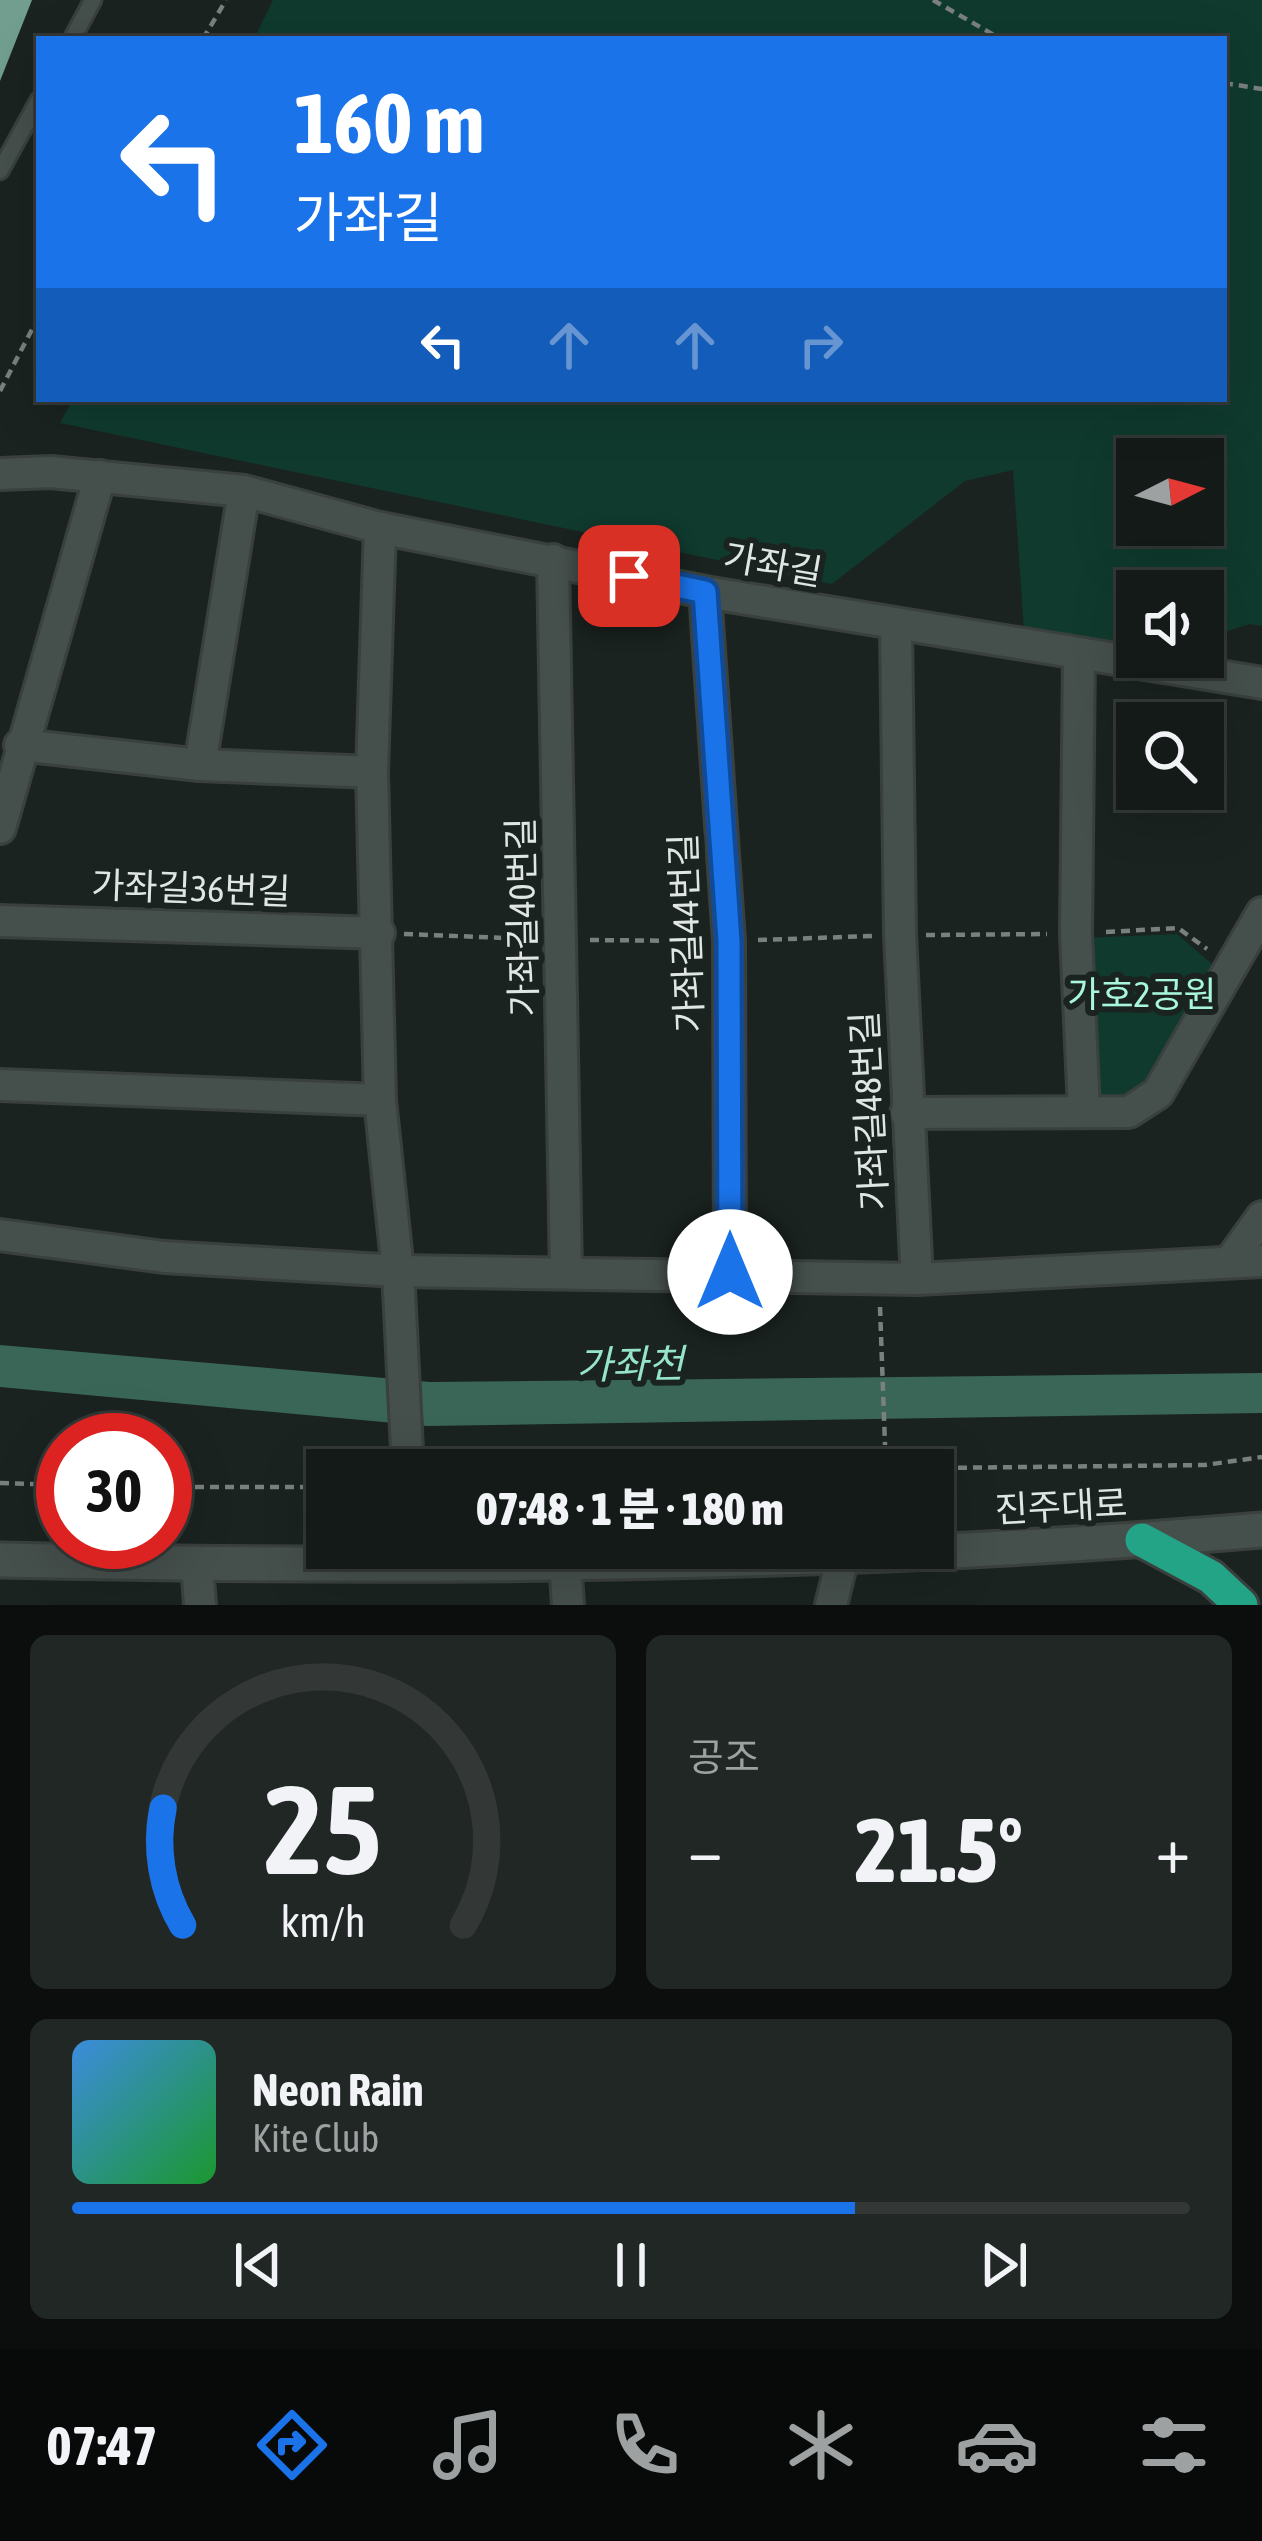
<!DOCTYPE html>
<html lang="ko">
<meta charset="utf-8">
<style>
body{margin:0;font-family:"Asap Condensed","Noto Sans KR",sans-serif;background:#212725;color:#f1f3f6;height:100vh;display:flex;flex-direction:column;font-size:45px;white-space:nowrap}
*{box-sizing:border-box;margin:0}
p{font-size:39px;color:#9da1a2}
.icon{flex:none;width:66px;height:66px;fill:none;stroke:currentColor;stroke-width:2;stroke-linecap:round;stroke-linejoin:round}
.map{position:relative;height:1605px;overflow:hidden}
.details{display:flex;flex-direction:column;gap:30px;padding:30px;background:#0b0e0d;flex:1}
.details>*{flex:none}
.guide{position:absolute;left:36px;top:36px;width:1191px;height:366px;border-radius:0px;box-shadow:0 12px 48px #0002,0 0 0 3px #333837;background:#1a73e8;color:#fff;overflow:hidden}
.needle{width:78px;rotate:84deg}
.tools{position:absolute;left:1116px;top:438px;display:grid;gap:24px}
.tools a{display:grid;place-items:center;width:108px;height:108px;border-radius:0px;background:#141a18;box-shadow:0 12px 48px #0002,0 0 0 3px #333837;font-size:60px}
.speed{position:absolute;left:36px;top:1413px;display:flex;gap:24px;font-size:60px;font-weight:700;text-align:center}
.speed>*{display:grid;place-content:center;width:156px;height:156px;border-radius:50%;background:#141a18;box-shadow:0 12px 48px #0002,0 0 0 3px #333837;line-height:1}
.speed .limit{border:18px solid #d22;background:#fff;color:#111}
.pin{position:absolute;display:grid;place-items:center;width:102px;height:102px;color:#fff;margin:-51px;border-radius:24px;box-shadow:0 6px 18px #0006}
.me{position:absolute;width:132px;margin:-66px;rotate:0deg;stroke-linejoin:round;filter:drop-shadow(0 0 9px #0008)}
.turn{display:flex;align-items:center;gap:42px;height:252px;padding:0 60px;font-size:54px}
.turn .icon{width:156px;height:156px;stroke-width:2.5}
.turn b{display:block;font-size:84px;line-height:102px}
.lanes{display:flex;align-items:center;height:114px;padding:0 60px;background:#0003;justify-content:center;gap:60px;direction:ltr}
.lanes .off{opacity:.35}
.big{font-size:90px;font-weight:800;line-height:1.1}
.details .card{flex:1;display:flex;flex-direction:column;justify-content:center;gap:18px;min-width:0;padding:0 42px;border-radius:18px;background:#212725}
.details .dial{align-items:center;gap:0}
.dial svg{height:312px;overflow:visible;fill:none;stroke:#333837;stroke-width:7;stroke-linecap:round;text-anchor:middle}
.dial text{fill:#f1f3f6;stroke:none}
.song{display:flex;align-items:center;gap:36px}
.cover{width:144px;height:144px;border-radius:18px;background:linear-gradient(135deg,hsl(210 70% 55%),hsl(130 70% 35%))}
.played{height:12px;border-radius:6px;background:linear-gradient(90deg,#1a73e8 70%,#333837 70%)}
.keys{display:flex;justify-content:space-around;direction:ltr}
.heat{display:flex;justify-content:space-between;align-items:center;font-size:66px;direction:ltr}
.details .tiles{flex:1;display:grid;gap:30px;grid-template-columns:1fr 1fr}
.card:last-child{grid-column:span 2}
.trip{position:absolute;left:306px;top:1449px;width:648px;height:120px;border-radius:0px;background:#141a18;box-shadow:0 12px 48px #0002,0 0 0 3px #333837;font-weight:800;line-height:120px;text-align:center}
.tab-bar{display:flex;height:192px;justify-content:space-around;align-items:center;background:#080a0a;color:#9da1a2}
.tab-bar .icon{width:84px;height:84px}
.tab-bar .current{color:#1a73e8}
.tab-bar b{font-size:54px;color:#f1f3f6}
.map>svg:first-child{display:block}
.green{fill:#103a2e;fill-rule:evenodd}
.water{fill:#3a6658}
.building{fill:#719e8f}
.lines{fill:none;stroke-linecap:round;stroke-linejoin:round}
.service-casing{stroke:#3a403d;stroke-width:21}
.minor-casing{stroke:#3a403d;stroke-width:36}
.tertiary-casing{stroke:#3a403d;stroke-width:39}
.trunk-casing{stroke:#3a403d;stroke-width:39}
.path{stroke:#79807d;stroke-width:4.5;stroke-dasharray:9 6;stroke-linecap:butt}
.service{stroke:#454f4b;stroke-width:15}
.minor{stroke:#454f4b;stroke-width:30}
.tertiary{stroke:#454f4b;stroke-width:33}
.trunk{stroke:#24a487;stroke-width:33}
.route-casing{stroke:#114b97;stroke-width:30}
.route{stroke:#1a73e8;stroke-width:21}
.labels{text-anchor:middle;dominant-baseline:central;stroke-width:12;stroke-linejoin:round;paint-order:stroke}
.street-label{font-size:36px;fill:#e0e6e3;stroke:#1a2320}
.park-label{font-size:36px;fill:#a8f6dd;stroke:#1a2320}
.water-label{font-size:39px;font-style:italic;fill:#96e4ca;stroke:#1a2320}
</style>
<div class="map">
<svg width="1262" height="1605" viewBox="0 0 1262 1605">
<rect width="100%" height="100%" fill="#1a2320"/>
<g class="green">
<path d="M273 0H1262V626L1250 624 1203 639V591H1137V657L1024 631 1013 470 965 481 832 584 60 423 73 399H1224V39H254ZM1137 459H1203V525H1137Z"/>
<polygon points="1177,934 1220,971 1164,1071 1122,1104 1088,1099 1082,938"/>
</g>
<polygon class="water" points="0,1345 430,1382 1262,1373 1262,1413 427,1426 0,1387"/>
<polygon class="building" points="0,0 32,0 0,81"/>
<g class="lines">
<defs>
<g id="service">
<polyline points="72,39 93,0"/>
<polyline points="0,171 39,100"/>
</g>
<g id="minor">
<polyline points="0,474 51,472 244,491 380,528 705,592 1262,683"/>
<polyline points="380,528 372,772 380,1100 398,1271 408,1470"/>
<polyline points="553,560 566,1273"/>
<polyline points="705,592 729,941 730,1272"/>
<polyline points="896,625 900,935 917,1279"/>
<polyline points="1079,656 1076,934 1084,1110"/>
<polyline points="20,745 200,765 244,491"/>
<polyline points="200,765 372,772"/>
<polyline points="0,828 100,476"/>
<polyline points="0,921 379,933"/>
<polyline points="0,1085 380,1100"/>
<polyline points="906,1113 1129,1112 1158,1093 1262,913"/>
<polyline points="0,1235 164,1257 398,1271 917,1279 1262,1261"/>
<polyline points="1231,1260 1262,1217"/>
<polyline points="565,1561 568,1605"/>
<polyline points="197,1564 200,1605"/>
<polyline points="831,1605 844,1553"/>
</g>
<path id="tertiary" d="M0 1560C420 1569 844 1566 1262 1530"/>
<polyline id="trunk" points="1142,1540 1211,1577 1241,1605"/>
</defs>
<use href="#service" class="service-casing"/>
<use href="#minor" class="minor-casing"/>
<use href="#tertiary" class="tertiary-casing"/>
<use href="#trunk" class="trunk-casing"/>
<g class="path">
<polyline points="933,0 1001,39"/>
<polyline points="203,39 226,0"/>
<polyline points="1224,83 1262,89"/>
<polyline points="0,391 39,316"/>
<polyline points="1106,932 1178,928 1207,949"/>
<polyline points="404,934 531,939"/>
<polyline points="926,935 1047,934"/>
<polyline points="590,940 699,941"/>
<polyline points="758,940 873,936"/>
<polyline points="880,1307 885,1445"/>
<polyline points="763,1470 1205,1465 1262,1457"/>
<polyline points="0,1483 63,1485"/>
<polyline points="165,1487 327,1487"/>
</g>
<use href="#service" class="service"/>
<use href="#minor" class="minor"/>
<use href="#tertiary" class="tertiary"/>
<use href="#trunk" class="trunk"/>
</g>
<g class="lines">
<defs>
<polyline id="route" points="629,576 705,592 729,941 730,1272"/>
</defs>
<use href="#route" class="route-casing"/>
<use href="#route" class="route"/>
</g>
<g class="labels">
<g class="street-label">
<text transform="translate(773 564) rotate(10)">가좌길</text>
<text transform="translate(191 888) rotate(2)">가좌길36번길</text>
<text transform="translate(522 917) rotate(-91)">가좌길40번길</text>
<text transform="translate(686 933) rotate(-92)">가좌길44번길</text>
<text transform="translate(869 1111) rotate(-93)">가좌길48번길</text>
<text transform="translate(1061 1506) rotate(-3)">진주대로</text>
</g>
<g class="park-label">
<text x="1142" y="994">가호2공원</text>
</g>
<g class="water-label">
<text transform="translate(630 1364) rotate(-1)">가좌천</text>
</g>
</g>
</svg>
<div class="tools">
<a><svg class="needle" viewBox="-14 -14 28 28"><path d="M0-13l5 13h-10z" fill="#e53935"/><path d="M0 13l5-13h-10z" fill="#9da1a2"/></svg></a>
<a><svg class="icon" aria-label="sound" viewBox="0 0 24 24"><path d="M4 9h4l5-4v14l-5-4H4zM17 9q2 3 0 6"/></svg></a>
<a><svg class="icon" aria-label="search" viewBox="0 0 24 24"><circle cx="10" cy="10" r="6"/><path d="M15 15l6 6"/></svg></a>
</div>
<div class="speed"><div class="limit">30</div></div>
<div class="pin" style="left:629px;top:576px;background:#d93025"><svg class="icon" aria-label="arrive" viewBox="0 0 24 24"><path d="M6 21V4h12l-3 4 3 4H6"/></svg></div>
<svg class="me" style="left:730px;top:1272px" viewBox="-20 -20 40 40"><circle r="19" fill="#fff"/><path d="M0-13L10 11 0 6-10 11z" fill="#1a73e8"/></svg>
<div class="trip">07:48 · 1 분 · 180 m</div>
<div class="guide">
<div class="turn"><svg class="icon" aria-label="left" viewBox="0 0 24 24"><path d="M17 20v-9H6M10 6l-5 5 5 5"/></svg><div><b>160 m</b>가좌길</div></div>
<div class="lanes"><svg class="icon" aria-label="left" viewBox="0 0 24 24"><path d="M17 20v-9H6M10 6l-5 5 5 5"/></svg><svg class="icon off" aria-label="ahead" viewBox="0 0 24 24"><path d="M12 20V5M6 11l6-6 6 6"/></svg><svg class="icon off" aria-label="ahead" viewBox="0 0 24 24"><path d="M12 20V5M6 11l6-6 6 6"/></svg><svg class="icon off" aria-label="right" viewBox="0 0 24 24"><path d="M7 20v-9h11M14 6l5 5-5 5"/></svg></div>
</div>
</div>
<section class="details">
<div class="tiles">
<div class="card dial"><svg viewBox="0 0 100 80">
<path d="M14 69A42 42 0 1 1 86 69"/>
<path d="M14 69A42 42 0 0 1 9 39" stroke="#1a73e8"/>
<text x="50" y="56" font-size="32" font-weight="700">25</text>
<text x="50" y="72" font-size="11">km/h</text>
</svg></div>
<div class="card"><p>공조</p>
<div class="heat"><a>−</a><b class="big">21.5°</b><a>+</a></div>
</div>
<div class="card">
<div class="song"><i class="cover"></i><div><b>Neon Rain</b><p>Kite Club</p></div></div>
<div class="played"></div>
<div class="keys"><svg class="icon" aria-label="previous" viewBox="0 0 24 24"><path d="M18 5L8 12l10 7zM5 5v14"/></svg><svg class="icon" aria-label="pause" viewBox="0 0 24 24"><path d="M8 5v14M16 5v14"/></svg><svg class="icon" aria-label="next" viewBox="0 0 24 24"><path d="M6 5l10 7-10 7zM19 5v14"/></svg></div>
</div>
</div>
</section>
<nav class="tab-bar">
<b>07:47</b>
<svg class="icon current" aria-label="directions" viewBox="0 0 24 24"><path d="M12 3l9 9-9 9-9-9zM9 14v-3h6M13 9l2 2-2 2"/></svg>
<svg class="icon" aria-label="music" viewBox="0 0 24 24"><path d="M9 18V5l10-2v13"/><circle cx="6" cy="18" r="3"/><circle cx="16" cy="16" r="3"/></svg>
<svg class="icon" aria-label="phone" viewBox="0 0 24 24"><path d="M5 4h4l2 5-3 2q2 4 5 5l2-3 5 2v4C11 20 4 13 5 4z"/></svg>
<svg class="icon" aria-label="climate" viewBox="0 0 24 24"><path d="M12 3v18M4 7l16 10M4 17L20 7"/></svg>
<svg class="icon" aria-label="car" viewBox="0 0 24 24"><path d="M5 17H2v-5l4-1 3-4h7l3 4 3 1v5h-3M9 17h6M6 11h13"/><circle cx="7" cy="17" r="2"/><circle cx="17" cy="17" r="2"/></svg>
<svg class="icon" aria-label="filters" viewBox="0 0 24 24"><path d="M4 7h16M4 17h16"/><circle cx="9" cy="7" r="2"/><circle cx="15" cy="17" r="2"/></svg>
</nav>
